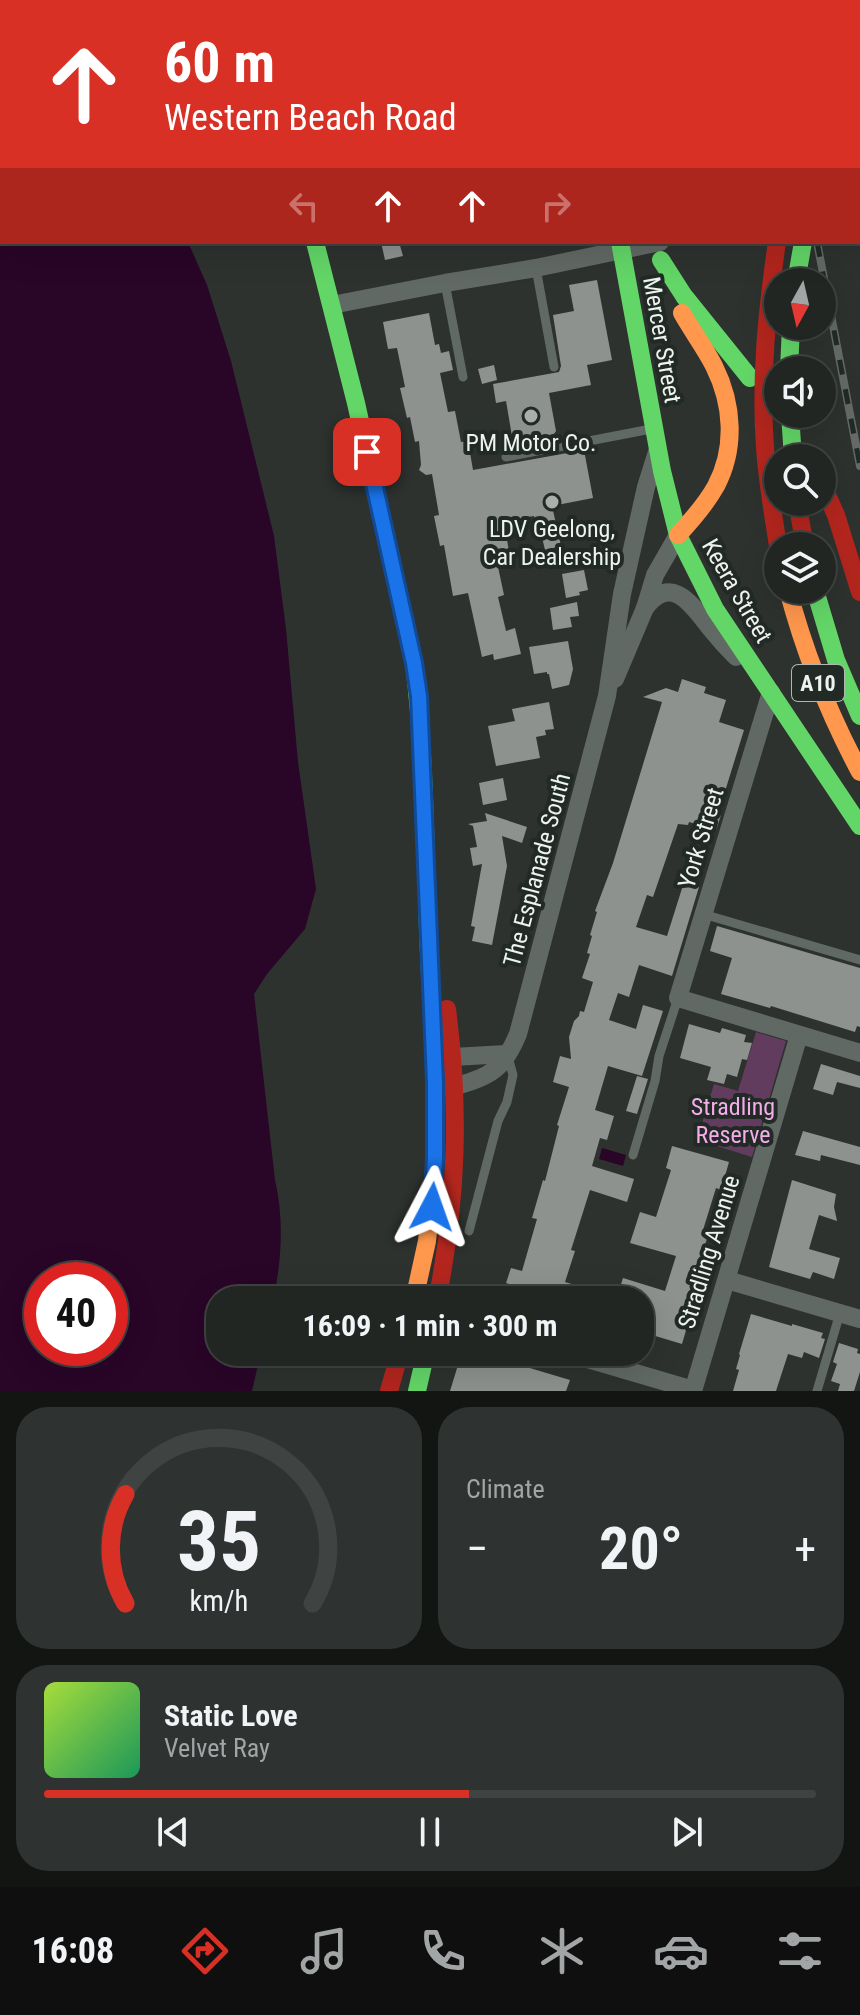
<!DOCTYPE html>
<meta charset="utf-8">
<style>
body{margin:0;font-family:"Roboto Condensed",sans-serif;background:#2e3230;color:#f1f3f6;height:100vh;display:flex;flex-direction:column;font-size:30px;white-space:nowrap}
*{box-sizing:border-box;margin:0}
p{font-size:26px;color:#a2a5a6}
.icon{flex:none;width:44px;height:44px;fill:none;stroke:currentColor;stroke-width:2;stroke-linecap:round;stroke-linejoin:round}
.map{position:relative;height:1391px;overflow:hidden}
.side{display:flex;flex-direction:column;gap:16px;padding:16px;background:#131513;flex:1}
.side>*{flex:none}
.top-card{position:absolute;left:0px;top:0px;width:860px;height:244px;box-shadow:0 8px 32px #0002,0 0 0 2px #3f4341;background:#d93025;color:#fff;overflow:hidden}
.needle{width:52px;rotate:188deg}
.tools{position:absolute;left:764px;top:268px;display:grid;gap:16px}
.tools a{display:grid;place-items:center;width:72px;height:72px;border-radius:50%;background:#222623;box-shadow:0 8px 32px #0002,0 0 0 2px #3f4341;font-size:40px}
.speed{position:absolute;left:24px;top:1262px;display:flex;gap:16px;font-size:40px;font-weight:700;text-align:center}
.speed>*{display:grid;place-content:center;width:104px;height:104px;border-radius:50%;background:#222623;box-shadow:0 8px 32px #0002,0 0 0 2px #3f4341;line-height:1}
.speed .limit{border:12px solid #d22;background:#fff;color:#111}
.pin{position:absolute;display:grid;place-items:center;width:68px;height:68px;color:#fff;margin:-34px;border-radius:16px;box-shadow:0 4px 12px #0006}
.me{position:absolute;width:88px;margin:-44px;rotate:4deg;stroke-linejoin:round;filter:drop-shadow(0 0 6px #0008)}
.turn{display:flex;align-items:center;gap:28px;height:168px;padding:0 32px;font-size:36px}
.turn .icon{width:104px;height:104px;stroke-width:2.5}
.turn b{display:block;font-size:56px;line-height:68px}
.lanes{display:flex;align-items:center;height:76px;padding:0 32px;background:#0003;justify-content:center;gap:40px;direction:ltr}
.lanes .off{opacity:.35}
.big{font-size:60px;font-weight:700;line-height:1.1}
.side .card{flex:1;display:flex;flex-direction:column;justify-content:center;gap:12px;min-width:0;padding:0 28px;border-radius:32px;background:#2e3230}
.side .dial{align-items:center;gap:0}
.dial svg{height:208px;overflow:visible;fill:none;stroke:#3f4341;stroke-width:7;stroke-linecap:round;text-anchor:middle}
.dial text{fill:#f1f3f6;stroke:none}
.song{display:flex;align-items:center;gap:24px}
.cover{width:96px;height:96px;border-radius:12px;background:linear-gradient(135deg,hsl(80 70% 55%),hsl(150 70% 35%))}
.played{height:8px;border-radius:4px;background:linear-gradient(90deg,#d93025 55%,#3f4341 55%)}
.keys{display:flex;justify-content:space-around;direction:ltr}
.heat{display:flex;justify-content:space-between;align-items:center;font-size:44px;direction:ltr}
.side .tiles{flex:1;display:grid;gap:16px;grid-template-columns:1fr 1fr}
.card:last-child{grid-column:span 2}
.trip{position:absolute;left:206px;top:1286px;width:448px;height:80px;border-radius:32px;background:#222623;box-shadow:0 8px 32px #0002,0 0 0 2px #3f4341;font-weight:700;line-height:80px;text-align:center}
.menu{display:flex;height:128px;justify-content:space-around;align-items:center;background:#0e0f0e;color:#a2a5a6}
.menu .icon{width:56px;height:56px}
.menu .on{color:#d93025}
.menu b{font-size:36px;color:#f1f3f6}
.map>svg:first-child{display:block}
.green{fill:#623c5e}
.water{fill:#290528;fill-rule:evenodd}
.building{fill:#8d928f}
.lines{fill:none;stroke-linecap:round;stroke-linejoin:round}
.street-tunnel{stroke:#4a4f4c;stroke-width:18;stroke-dasharray:18 9;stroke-linecap:butt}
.lane{stroke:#616964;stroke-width:9}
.street{stroke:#616964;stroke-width:18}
.fast{stroke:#63d668;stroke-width:18}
.slow{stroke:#ff974d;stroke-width:18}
.jam{stroke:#b3261e;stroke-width:18}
.rail-casing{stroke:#646a66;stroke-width:8}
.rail{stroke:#212a24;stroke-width:5;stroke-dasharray:15;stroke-linecap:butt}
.fast-bridge{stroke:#63d668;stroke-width:18}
.jam-bridge{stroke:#b3261e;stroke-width:18}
.route-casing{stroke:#114b97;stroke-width:20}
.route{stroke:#1a73e8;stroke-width:14}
.poi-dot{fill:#aaafac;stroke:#212a24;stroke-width:3}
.labels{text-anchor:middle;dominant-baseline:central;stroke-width:8;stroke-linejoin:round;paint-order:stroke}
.shield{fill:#212a24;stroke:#b0b7b2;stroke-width:2}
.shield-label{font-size:22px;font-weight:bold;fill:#edf3ef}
.street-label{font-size:24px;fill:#edf3ef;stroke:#212a24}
.poi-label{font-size:24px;fill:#edf3ef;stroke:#212a24}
.park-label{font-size:24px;fill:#f4aceb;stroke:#212a24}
</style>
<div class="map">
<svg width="860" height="1391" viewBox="0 0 860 1391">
<rect width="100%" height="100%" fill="#2d322f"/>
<polygon class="green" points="756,1032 786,1041 752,1157 697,1140 714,1084 738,1091"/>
<g class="water">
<path d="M0 0H74L75 2H2V242H188L207 285 231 361 274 536 286 629 298 762 316 889 305 929 267 974 254 994 275 1180C284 1218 282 1261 273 1300H220V1352H261L252 1391H0ZM42 1280H110V1348H42Z"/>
<polygon points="602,1148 626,1155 623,1166 599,1159"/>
</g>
<g class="building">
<polygon points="381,242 399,242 403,256 385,260"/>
<polygon points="597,280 612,360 587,365 591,385 549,393 556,431 549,441 514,448 506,401 496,403 493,384 559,372 561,366 553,315 574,311 569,285"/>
<polygon points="429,313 435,345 439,344 441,353 449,351 453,370 440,373 448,412 455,411 461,442 468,441 473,470 584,450 593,498 552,506 561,546 545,550 538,520 535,520 534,516 504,521 510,558 497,562 504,595 498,597 506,631 515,628 521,654 494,660 493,654 482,657 468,593 453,596 444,545 440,546 434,516 439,515 432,474 426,475 419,470 421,465 419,441 415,442 410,417 407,418 400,388 405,387 397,348 388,349 383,322"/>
<polygon points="494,365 497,380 482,384 478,369"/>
<polygon points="584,570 588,590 579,592 580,595 566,598 562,574"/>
<polygon points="577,602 579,616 570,617 572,627 553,630 550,608"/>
<polygon points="568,641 573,669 569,685 552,689 549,674 547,674 547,672 534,674 529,647"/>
<polygon points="682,679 706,687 704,693 726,700 719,722 744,730 718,814 721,815 716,830 689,822 688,825 678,824 653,897 647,895 636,927 667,936 684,882 699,887 672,976 639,965 629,997 618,993 609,1020 636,1029 643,1005 663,1011 642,1076 608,1066 595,1110 614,1116 607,1140 600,1138 592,1166 634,1179 627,1202 590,1190 571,1250 575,1251 565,1282 585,1288 581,1300 514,1300 518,1287 506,1283 511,1268 522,1271 537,1219 532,1218 543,1180 545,1181 559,1126 557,1125 569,1087 553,1082 560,1056 571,1059 569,1037 574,1021 579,1016 580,1011 584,1012 593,982 582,978 590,954 587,953 592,936 590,935 597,912 595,911 613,863 662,702 643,697 666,688 678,692"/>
<polygon points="549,702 554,729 545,730 546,735 536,737 540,758 496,766 488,726 515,721 512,709"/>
<polygon points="503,778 507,800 483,805 479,783"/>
<polygon points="485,813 527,827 522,843 502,836 507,866 492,945 472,941 475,927 471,926 482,864 473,866 470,848 477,847 473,826 468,824 487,821"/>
<polygon points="717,926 860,968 860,1027 857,1026 855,1032 771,1006 770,1008 721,994 732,958 710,951"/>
<polygon points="689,1024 720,1033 722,1028 746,1035 744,1042 752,1043 747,1060 742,1059 737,1077 727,1074 724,1084 707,1080 711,1067 680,1058"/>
<polygon points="821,1064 860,1076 860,1088 837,1082 833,1095 813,1089"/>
<polygon points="637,1076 648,1079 637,1114 626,1111"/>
<polygon points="803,1131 860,1147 860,1165 821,1155 820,1161 795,1155"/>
<polygon points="672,1146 729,1162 721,1190 716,1188 703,1230 709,1232 690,1294 696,1296 682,1344 652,1335 654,1330 640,1325 640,1300 616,1300 623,1278 665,1291 676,1256 630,1243 640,1212 656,1217 671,1170 666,1168"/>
<polygon points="792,1180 836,1194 834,1207 837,1221 819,1215 809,1249 840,1258 834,1279 813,1272 810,1279 769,1267"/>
<polygon points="751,1314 792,1326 792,1324 823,1333 821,1338 825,1339 819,1358 804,1352 802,1358 788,1354 776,1391 733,1391 739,1370 736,1369 740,1355 739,1354"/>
<polygon points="839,1343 858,1349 857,1353 860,1354 860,1372 854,1391 838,1391 840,1384 831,1381 837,1364 833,1362"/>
<polygon points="462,1352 476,1352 570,1380 566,1391 450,1391"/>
</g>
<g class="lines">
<polyline class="street-tunnel" points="858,45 860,45"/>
<g class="lane">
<polyline points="536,268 554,367"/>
<polyline points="445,283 463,377"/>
<polyline points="506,457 651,429"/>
<polyline points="703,914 860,960"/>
<polyline points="633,1155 655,1081 659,1056 678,998"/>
<polyline points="469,1231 498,1121 507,1102 513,1075 508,1057"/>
<polyline points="817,1391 840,1313"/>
</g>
<g class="street">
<polyline points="858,145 860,155"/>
<polyline points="332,305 445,283 536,268 660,242"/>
<path d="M645 608C672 573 692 605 710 628 718 638 727 648 736 657"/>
<polyline points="615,679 645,608 655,575 678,535"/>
<polyline points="771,692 678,998 860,1053"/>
<polyline points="453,1057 506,1054"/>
<path d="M456 1086C491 1077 504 1068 518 1034L607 696 622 594 646 487 657 452"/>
<polyline points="727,1280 860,1319"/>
<polyline points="564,1352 693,1390"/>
<polyline points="693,1391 799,1035"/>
</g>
<g class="fast">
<polyline points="245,0 245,2"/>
<polyline points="576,0 576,2"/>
<path d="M315 242 356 403 414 663C425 752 425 841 428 930 431 1014 440 1100 433 1184"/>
<polyline points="620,242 662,471 678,535 715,609 860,826"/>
<polyline points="661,260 684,296 750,378"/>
<polyline points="796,282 803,242"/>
<polyline points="789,370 791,326"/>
<polyline points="815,590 836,660 860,716"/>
<polyline points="417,1391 426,1352"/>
</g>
<g class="slow">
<polyline points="599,0 599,2"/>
<polyline points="835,2 836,0"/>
<polyline points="858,17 860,9"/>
<path d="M678 535C692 520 706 504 716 486 736 448 733 404 714 366 705 348 692 331 682 313"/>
<path d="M788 590C805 654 829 714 860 772"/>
<polyline points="414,1300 427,1241 433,1184"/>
</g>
<g class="jam">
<polyline points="822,484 836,515 860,592"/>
<polyline points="797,502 805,546"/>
<path d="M437 1300C457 1201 460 1109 447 1009"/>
<polyline points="389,1391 400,1352"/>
</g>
<defs>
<g id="rail">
<polyline points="775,0 775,2"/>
<polyline points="789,0 790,2"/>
<polyline points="817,242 860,466"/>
</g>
</defs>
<use href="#rail" class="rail-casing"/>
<use href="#rail" class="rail"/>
<polyline class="fast-bridge" points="790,414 793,458"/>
<path class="jam-bridge" d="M777 242C767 310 760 379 765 447 767 480 773 513 778 546"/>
</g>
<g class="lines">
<defs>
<polyline id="route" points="367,452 414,663 419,696 435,1082 435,1158 432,1207"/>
</defs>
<use href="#route" class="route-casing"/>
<use href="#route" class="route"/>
</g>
<g class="poi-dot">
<circle cx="531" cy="416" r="8"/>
<circle cx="552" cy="502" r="8"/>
</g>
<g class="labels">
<rect class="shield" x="792" y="665" width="52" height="36" rx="6"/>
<g class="shield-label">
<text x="818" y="683">A10</text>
</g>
<g class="street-label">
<text transform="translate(662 340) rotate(80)">Mercer Street</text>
<text transform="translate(737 591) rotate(60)">Keera Street</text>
<text transform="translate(701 838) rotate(-73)">York Street</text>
<text transform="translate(537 870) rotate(-75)">The Esplanade South</text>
<text transform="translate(709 1252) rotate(-73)">Stradling Avenue</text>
</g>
<g class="poi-label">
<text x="531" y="443">PM Motor Co.</text>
<text x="552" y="529">LDV Geelong,<tspan x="552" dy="28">Car Dealership</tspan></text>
</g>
<g class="park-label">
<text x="733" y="1107">Stradling<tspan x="733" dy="28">Reserve</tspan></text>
</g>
</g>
</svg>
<div class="tools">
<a><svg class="needle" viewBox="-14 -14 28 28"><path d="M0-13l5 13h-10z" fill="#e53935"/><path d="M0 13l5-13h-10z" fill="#a2a5a6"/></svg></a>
<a><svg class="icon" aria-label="sound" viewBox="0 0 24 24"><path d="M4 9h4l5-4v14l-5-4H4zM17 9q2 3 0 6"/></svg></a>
<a><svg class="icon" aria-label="search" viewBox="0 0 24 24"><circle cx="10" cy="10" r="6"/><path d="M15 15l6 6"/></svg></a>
<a><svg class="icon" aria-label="layers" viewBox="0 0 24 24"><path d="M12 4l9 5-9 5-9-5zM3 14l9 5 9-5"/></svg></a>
</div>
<div class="speed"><div class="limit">40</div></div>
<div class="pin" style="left:367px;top:452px;background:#d93025"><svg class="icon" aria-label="arrive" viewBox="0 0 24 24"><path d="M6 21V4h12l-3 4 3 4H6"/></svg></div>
<svg class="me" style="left:432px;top:1207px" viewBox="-20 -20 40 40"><path d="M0-17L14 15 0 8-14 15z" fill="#1a73e8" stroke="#fff" stroke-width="4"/></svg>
<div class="trip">16:09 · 1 min · 300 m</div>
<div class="top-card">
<div class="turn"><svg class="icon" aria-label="ahead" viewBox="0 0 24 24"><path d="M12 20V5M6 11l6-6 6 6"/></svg><div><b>60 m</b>Western Beach Road</div></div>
<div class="lanes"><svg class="icon off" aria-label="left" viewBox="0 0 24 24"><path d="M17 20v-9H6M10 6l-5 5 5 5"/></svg><svg class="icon" aria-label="ahead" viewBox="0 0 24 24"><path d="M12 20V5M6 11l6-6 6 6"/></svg><svg class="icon" aria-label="ahead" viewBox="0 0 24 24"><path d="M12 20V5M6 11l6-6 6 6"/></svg><svg class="icon off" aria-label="right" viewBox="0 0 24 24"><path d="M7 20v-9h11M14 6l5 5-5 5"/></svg></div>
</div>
</div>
<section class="side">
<div class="tiles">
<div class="card dial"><svg viewBox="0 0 100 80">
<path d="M14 69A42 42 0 1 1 86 69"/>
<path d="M14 69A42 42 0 0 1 14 27" stroke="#d93025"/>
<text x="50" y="56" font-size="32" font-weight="700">35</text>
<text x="50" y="72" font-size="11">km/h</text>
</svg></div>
<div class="card"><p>Climate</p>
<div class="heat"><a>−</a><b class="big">20°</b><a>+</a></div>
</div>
<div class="card">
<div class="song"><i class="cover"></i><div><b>Static Love</b><p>Velvet Ray</p></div></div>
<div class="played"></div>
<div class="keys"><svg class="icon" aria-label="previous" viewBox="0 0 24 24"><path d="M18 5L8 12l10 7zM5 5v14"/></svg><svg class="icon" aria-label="pause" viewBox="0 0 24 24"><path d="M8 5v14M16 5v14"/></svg><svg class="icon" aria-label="next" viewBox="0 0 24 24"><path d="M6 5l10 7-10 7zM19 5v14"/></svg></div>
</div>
</div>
</section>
<nav class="menu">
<b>16:08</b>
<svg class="icon on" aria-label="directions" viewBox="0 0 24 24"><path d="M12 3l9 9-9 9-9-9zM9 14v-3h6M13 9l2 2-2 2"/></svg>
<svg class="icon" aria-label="music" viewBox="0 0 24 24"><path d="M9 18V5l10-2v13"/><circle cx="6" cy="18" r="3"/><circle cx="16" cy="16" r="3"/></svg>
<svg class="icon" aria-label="phone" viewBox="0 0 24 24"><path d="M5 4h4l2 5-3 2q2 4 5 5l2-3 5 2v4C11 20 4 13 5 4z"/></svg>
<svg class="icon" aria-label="climate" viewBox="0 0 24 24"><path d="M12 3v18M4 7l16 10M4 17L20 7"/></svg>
<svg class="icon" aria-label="car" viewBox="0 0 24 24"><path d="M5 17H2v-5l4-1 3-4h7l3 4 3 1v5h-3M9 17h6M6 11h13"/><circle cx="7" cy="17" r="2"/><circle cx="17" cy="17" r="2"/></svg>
<svg class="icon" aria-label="filters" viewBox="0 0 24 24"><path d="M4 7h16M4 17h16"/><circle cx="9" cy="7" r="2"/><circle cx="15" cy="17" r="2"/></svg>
</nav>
